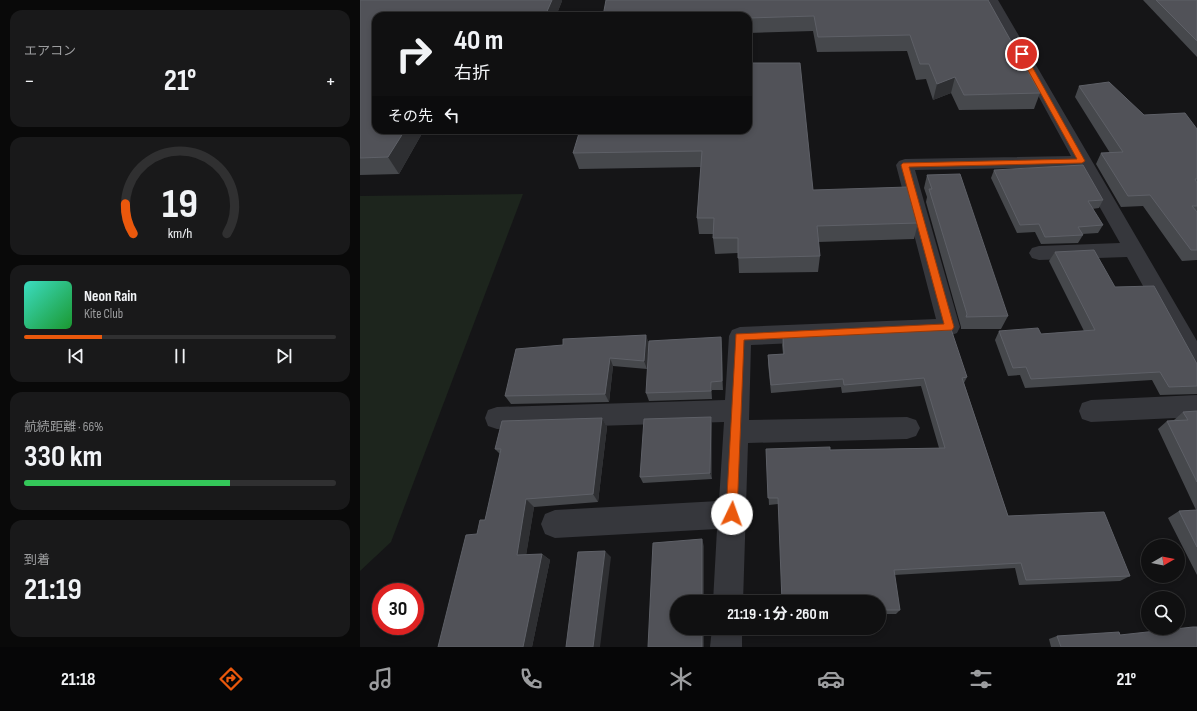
<!DOCTYPE html>
<html lang="ja">
<meta charset="utf-8">
<style>
body{margin:0;font-family:"Sofia Sans Condensed","Noto Sans JP",sans-serif;background:#19191a;color:#f1f3f6;height:100vh;display:flex;flex-direction:column;font-size:15px;white-space:nowrap}
*{box-sizing:border-box;margin:0}
p{font-size:13px;color:#9c9d9f}
.icon{flex:none;width:22px;height:22px;fill:none;stroke:currentColor;stroke-width:2;stroke-linecap:round;stroke-linejoin:round}
.map{position:relative;flex:1;overflow:hidden}
.panel{display:flex;flex-direction:column;gap:10px;padding:10px;background:#090909;width:360px}
.panel>*{flex:none}
.banner{position:absolute;left:12px;top:12px;width:380px;height:122px;border-radius:12px;box-shadow:0 2px 6px #0003,0 0 0 1px #303031;background:#101011;color:#f1f3f6;overflow:hidden}
.needle{width:26px;rotate:81deg}
.buttons{position:absolute;left:781px;top:539px;display:grid;gap:8px}
.buttons a{display:grid;place-items:center;width:44px;height:44px;border-radius:50%;background:#101011;box-shadow:0 2px 6px #0003,0 0 0 1px #303031;font-size:20px}
.speed{position:absolute;left:12px;top:583px;display:flex;gap:8px;font-size:20px;font-weight:700;text-align:center}
.speed>*{display:grid;place-content:center;width:52px;height:52px;border-radius:50%;background:#101011;box-shadow:0 2px 6px #0003,0 0 0 1px #303031;line-height:1}
.speed .limit{border:6px solid #d22;background:#fff;color:#111}
.pin{position:absolute;display:grid;place-items:center;width:34px;height:34px;color:#fff;margin:-17px;border:2px solid #fff;border-radius:50%;box-shadow:0 1px 4px #0007}
.me{position:absolute;width:44px;margin:-22px;rotate:3deg;stroke-linejoin:round;filter:drop-shadow(0 0 3px #0008)}
.turn{display:flex;align-items:center;gap:14px;height:84px;padding:0 16px;font-size:18px}
.turn .icon{width:52px;height:52px;stroke-width:2.5}
.turn b{display:block;font-size:28px;line-height:34px}
.then{display:flex;align-items:center;height:38px;padding:0 16px;background:#0003;gap:8px;font-size:15px}
.big{font-size:30px;font-weight:700;line-height:1.1}
.panel .widget{flex:1;display:flex;flex-direction:column;justify-content:center;gap:6px;min-width:0;padding:0 14px;border-radius:12px;background:#19191a}
.panel .dial{align-items:center;gap:0}
.dial svg{height:104px;overflow:visible;fill:none;stroke:#303031;stroke-width:7;stroke-linecap:round;text-anchor:middle}
.dial text{fill:#f1f3f6;stroke:none}
.song{display:flex;align-items:center;gap:12px}
.cover{width:48px;height:48px;border-radius:6px;background:linear-gradient(135deg,hsl(170 70% 55%),hsl(130 70% 35%))}
.played{height:4px;border-radius:2px;background:linear-gradient(90deg,#ea580c 25%,#303031 25%)}
.keys{display:flex;justify-content:space-around;direction:ltr}
.heat{display:flex;justify-content:space-between;align-items:center;font-size:22px;direction:ltr}
.charge{height:6px;border-radius:3px;background:linear-gradient(90deg,#34c759 66%,#303031 0)}
.trip{position:absolute;left:310px;top:595px;width:216px;height:40px;border-radius:20px;background:#101011;box-shadow:0 2px 6px #0003,0 0 0 1px #303031;font-weight:700;line-height:40px;text-align:center}
.dock{display:flex;height:64px;justify-content:space-around;align-items:center;background:#060607;color:#9c9d9f}
.dock .icon{width:28px;height:28px}
.dock .current{color:#ea580c}
.dock b{font-size:18px;color:#f1f3f6}
main{display:flex;flex:1;min-height:0}
.map>svg:first-child{display:block}
.green{fill:#1d251d}
.lines{fill:none;stroke-linecap:round;stroke-linejoin:round}
.minor{fill:#36373c;fill-rule:evenodd}
.wall{fill:#46484c}
.shaded-wall{fill:#2e2f32}
.building{fill:#515258;stroke:#5e6067}
.route{fill:#ea580c;stroke:#983908}
</style>
<main>
<section class="panel">
<div class="widget"><p>エアコン</p>
<div class="heat"><a>−</a><b class="big">21°</b><a>+</a></div>
</div>
<div class="widget dial"><svg viewBox="0 0 100 80">
<path d="M14 69A42 42 0 1 1 86 69"/>
<path d="M14 69A42 42 0 0 1 8 46" stroke="#ea580c"/>
<text x="50" y="56" font-size="32" font-weight="700">19</text>
<text x="50" y="72" font-size="11">km/h</text>
</svg></div>
<div class="widget">
<div class="song"><i class="cover"></i><div><b>Neon Rain</b><p>Kite Club</p></div></div>
<div class="played"></div>
<div class="keys"><svg class="icon" aria-label="previous" viewBox="0 0 24 24"><path d="M18 5L8 12l10 7zM5 5v14"/></svg><svg class="icon" aria-label="pause" viewBox="0 0 24 24"><path d="M8 5v14M16 5v14"/></svg><svg class="icon" aria-label="next" viewBox="0 0 24 24"><path d="M6 5l10 7-10 7zM19 5v14"/></svg></div>
</div>
<div class="widget"><p>航続距離 · 66%</p><b class="big">330 km</b><div class="charge"></div></div>
<div class="widget"><p>到着</p><b class="big">21:19</b></div>
</section>
<div class="map">
<svg width="837" height="647" viewBox="0 0 837 647">
<rect width="100%" height="100%" fill="#151517"/>
<polygon class="green" points="163,194 31,542 0,571 0,196"/>
<g class="lines">
<g class="minor">
<polygon points="626,0 638,0 837,341 837,372 829,369 767,257 679,260 672,258 669,253 672,248 679,246 760,243 717,167 555,170 600,327 597,333 589,336 391,345 389,420 547,417 556,420 560,428 556,436 547,439 388,443 383,602 353,602 357,529 195,538 185,534 181,524 185,514 195,510 359,501 364,422 137,429 128,426 125,418 128,410 137,407 365,400 369,336 372,330 380,327 576,319 536,165 539,161 545,159 711,156"/>
<polygon points="837,395 837,417 731,422 722,419 719,411 722,403 731,400"/>
<polygon points="352,628 382,628 382,647 350,647"/>
</g>
</g>
<g class="wall">
<polygon points="0,0 202,1 196,16 16,16 16,130 64,130 39,174 0,175"/>
<polygon points="628,0 680,93 674,109 599,110 591,93 573,100 566,79 556,80 547,51 457,52 453,31 388,33 388,16"/>
<polygon points="783,0 837,0 837,57"/>
<polygon points="719,86 784,115 837,129 837,260 822,261 783,206 761,207 736,164 741,153 750,153 715,97"/>
<polygon points="388,130 453,190 558,223 554,239 458,242 460,256 458,272 379,273 378,253 355,254 353,238 353,234 339,234 337,218 341,167 219,169 213,153"/>
<polygon points="634,170 743,200 739,208 732,209 743,225 738,233 722,234 723,235 718,243 681,244 675,232 657,233 631,178"/>
<polygon points="567,175 648,316 641,329 601,329 601,327 566,202 567,197 564,188"/>
<polygon points="695,252 755,287 837,364 837,394 800,395 792,380 665,388 660,375 648,376 635,340 639,331 681,334 724,331 689,261"/>
<polygon points="286,335 287,369 253,366 249,402 151,404 145,396"/>
<polygon points="423,336 607,377 604,383 648,516 770,576 760,581 659,585 655,568 534,575 540,610 536,614 519,614 519,602 418,504 409,505 406,449 470,450 579,448 561,386 482,393 481,387 411,393 408,364 408,355 423,354 422,345"/>
<polygon points="361,337 362,346 363,390 352,390 352,399 289,401 286,393"/>
<polygon points="837,411 837,575 808,518 819,511 836,510 798,429 807,421 814,420 823,412"/>
<polygon points="242,418 247,427 238,502 174,507 166,555 182,554 190,560 172,647 78,647 117,534 125,520 140,454 135,449"/>
<polygon points="352,424 352,479 283,483 280,477"/>
<polygon points="760,635 837,647 691,647 689,639 697,636"/>
</g>
<g class="shaded-wall">
<polygon points="192,0 202,0 202,1 196,16 185,16"/>
<polygon points="595,77 591,93 573,100 577,84"/>
<polygon points="45,130 64,130 39,174 28,157"/>
<polygon points="286,335 289,344 287,369 284,361"/>
<polygon points="361,337 362,346 363,390 362,381"/>
<polygon points="250,358 253,366 249,402 245,394"/>
<polygon points="351,382 352,390 352,399 351,391"/>
<polygon points="351,417 352,424 352,479 350,473"/>
<polygon points="242,418 247,427 238,502 233,494"/>
<polygon points="166,499 174,507 165,562 157,555"/>
<polygon points="342,539 344,546 344,602 342,602"/>
<polygon points="245,551 251,557 240,647 233,647"/>
<polygon points="182,554 190,560 172,647 163,647"/>
<rect x="342" y="628" width="2" height="19"/>
</g>
<g class="building">
<polygon points="0,0 192,0 185,16 16,16 16,130 45,130 28,157 0,158"/>
<polygon points="246,0 628,0 680,93 604,95 595,77 577,84 569,64 560,64 550,35 458,37 454,16 388,18 388,16 243,16"/>
<polygon points="796,0 837,0 837,41"/>
<polygon points="388,63 440,63 453,190 548,187 558,223 457,226 460,256 378,258 378,238 353,238 354,218 337,218 342,151 213,153 220,130 388,130"/>
<polygon points="749,82 784,115 825,113 837,129 837,179 835,179 837,183 837,206 832,206 837,212 837,250 831,250 790,195 768,196 741,153 763,152 719,86"/>
<polygon points="723,165 743,200 728,201 743,225 718,227 723,235 685,237 679,224 660,225 634,170"/>
<polygon points="600,174 648,316 606,317 607,314 569,189 572,189 567,175"/>
<polygon points="734,250 755,287 794,286 837,364 837,386 809,387 800,372 671,379 666,367 653,368 639,331 678,328 681,334 735,330 695,252"/>
<polygon points="591,329 607,377 602,378 648,516 744,512 770,576 666,580 661,563 534,570 540,610 519,610 519,602 422,602 418,498 408,498 406,449 470,447 470,450 585,448 564,378 484,385 483,379 411,385 408,355 424,354 423,336"/>
<polygon points="286,335 284,361 250,358 245,394 145,396 156,349 203,345 203,339"/>
<polygon points="361,337 362,381 351,382 351,391 286,393 289,341"/>
<polygon points="837,411 837,482 807,421 828,420 823,412"/>
<polygon points="351,417 350,473 280,477 284,419"/>
<polygon points="242,418 233,494 166,499 157,555 182,554 163,647 78,647 106,535 117,534 120,520 125,520 141,449 135,449 142,421"/>
<polygon points="837,510 837,547 819,511"/>
<polygon points="342,539 342,602 317,602 317,628 342,628 342,647 288,647 293,543"/>
<polygon points="245,551 233,647 206,647 218,552"/>
<polygon points="833,627 837,627 837,647 701,647 697,636 759,632 760,635"/>
</g>
<polygon class="route" points="662,52 665,54 725,161 722,163 549,167 594,327 592,330 384,340 377,514 376,519 372,520 368,519 366,514 376,334 584,324 541,165 543,163 717,159 659,54"/>
</svg>
<div class="buttons">
<a><svg class="needle" viewBox="-14 -14 28 28"><path d="M0-13l5 13h-10z" fill="#e53935"/><path d="M0 13l5-13h-10z" fill="#9c9d9f"/></svg></a>
<a><svg class="icon" aria-label="search" viewBox="0 0 24 24"><circle cx="10" cy="10" r="6"/><path d="M15 15l6 6"/></svg></a>
</div>
<div class="speed"><div class="limit">30</div></div>
<div class="pin" style="left:662px;top:54px;background:#d93025"><svg class="icon" aria-label="arrive" viewBox="0 0 24 24"><path d="M6 21V4h12l-3 4 3 4H6"/></svg></div>
<svg class="me" style="left:372px;top:514px" viewBox="-20 -20 40 40"><circle r="19" fill="#fff"/><path d="M0-13L10 11 0 6-10 11z" fill="#ea580c"/></svg>
<div class="trip">21:19 · 1 分 · 260 m</div>
<div class="banner">
<div class="turn"><svg class="icon" aria-label="right" viewBox="0 0 24 24"><path d="M7 20v-9h11M14 6l5 5-5 5"/></svg><div><b>40 m</b>右折</div></div>
<div class="then">その先<svg class="icon" aria-label="left" viewBox="0 0 24 24"><path d="M17 20v-9H6M10 6l-5 5 5 5"/></svg></div>
</div>
</div>
</main>
<nav class="dock">
<b>21:18</b>
<svg class="icon current" aria-label="directions" viewBox="0 0 24 24"><path d="M12 3l9 9-9 9-9-9zM9 14v-3h6M13 9l2 2-2 2"/></svg>
<svg class="icon" aria-label="music" viewBox="0 0 24 24"><path d="M9 18V5l10-2v13"/><circle cx="6" cy="18" r="3"/><circle cx="16" cy="16" r="3"/></svg>
<svg class="icon" aria-label="phone" viewBox="0 0 24 24"><path d="M5 4h4l2 5-3 2q2 4 5 5l2-3 5 2v4C11 20 4 13 5 4z"/></svg>
<svg class="icon" aria-label="climate" viewBox="0 0 24 24"><path d="M12 3v18M4 7l16 10M4 17L20 7"/></svg>
<svg class="icon" aria-label="car" viewBox="0 0 24 24"><path d="M5 17H2v-5l4-1 3-4h7l3 4 3 1v5h-3M9 17h6M6 11h13"/><circle cx="7" cy="17" r="2"/><circle cx="17" cy="17" r="2"/></svg>
<svg class="icon" aria-label="filters" viewBox="0 0 24 24"><path d="M4 7h16M4 17h16"/><circle cx="9" cy="7" r="2"/><circle cx="15" cy="17" r="2"/></svg>
<b>21°</b>
</nav>
